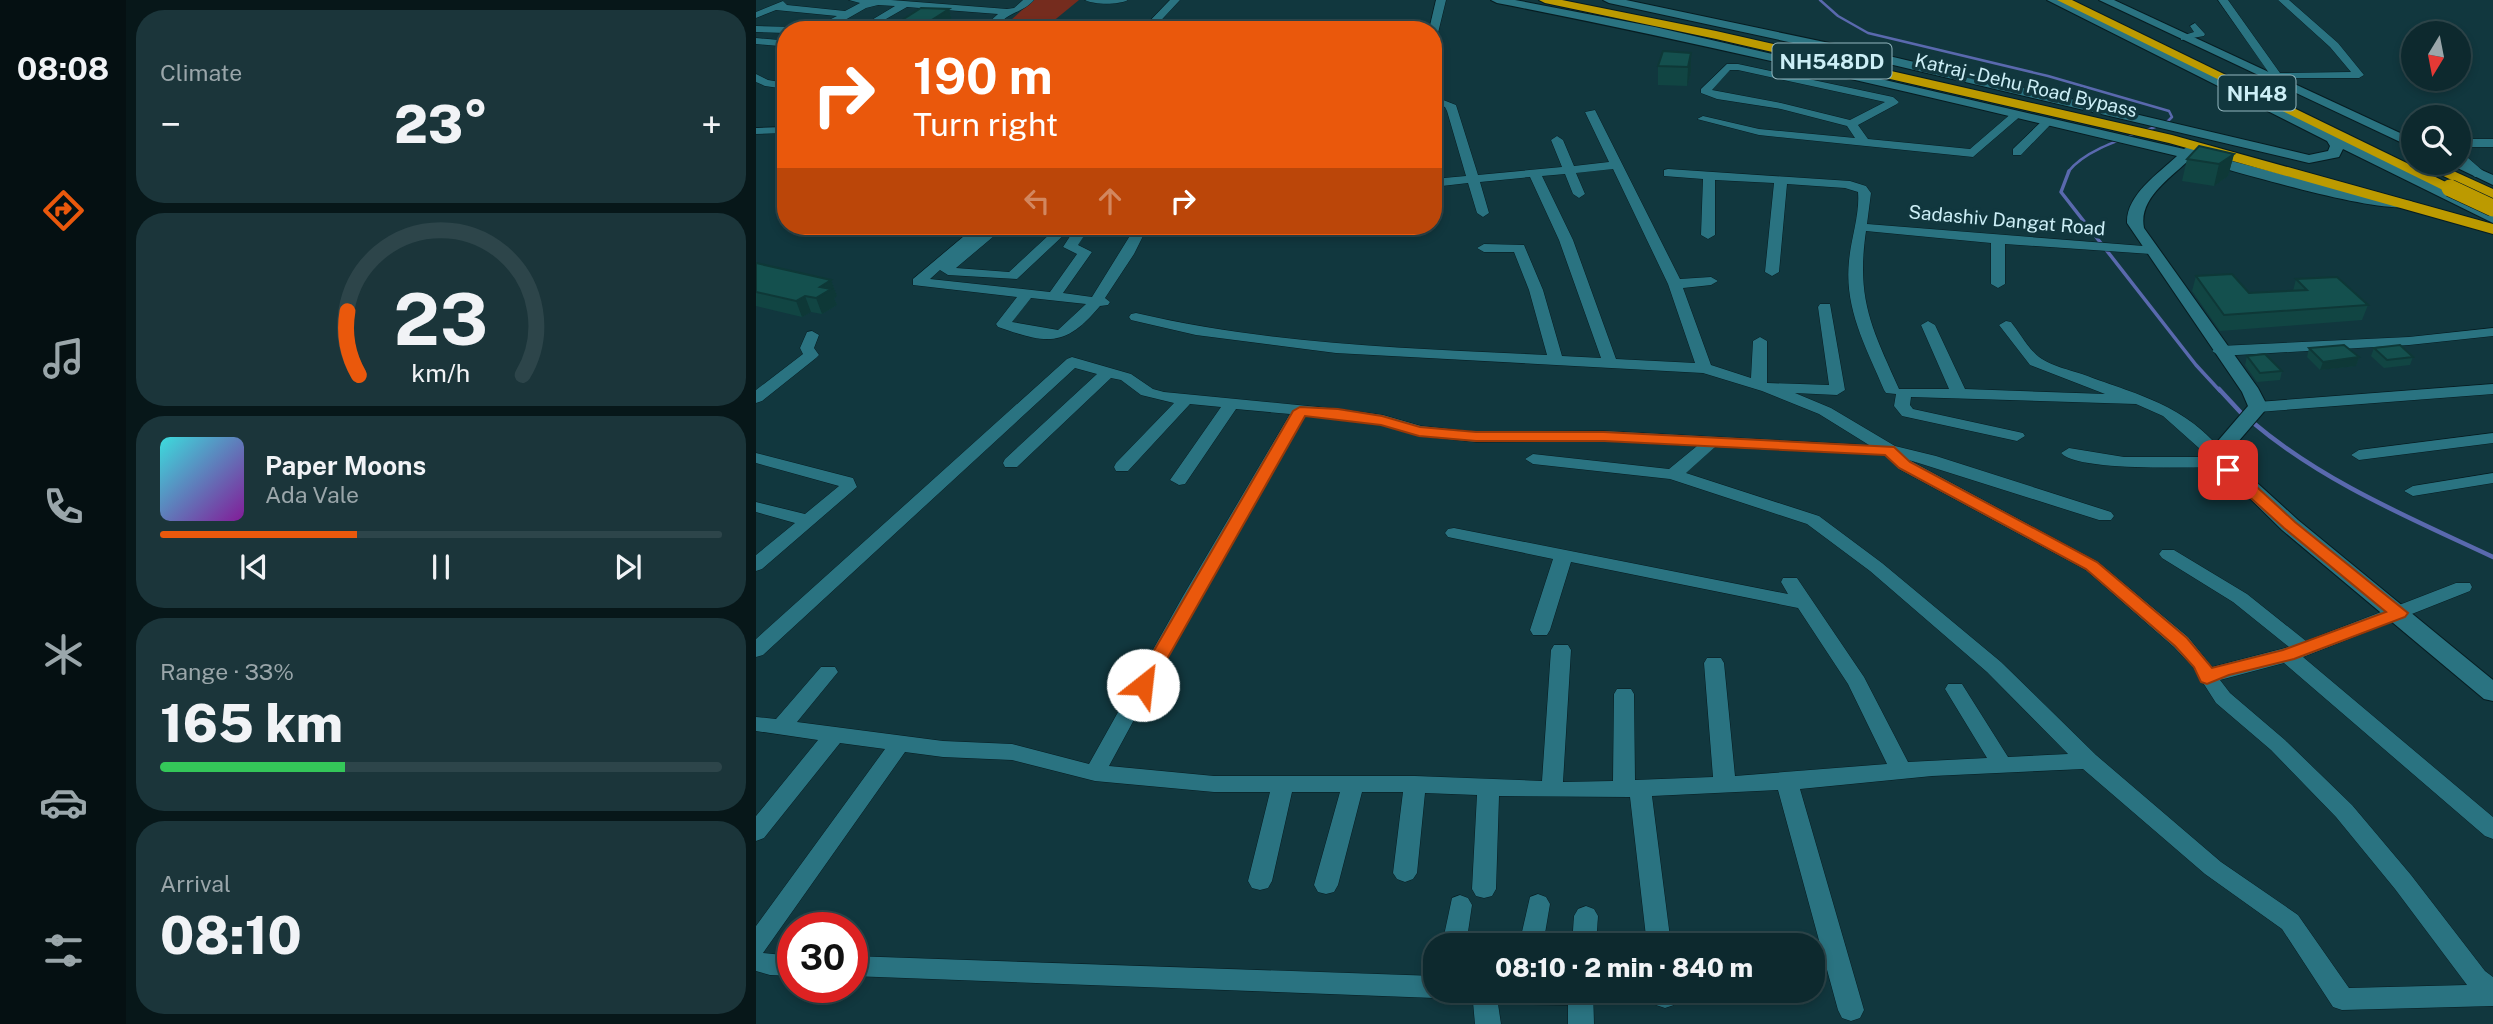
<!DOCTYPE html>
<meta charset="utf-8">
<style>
body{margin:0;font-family:"Public Sans",sans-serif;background:#1b353a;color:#f1f3f6;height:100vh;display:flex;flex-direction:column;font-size:26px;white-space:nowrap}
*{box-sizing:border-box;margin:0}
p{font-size:23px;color:#9aa6aa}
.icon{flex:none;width:38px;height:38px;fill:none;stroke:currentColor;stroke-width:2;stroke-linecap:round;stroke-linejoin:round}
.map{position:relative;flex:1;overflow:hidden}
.side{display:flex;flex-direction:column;gap:10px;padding:10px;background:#071719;width:630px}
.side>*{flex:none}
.top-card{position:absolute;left:21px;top:21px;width:665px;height:214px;border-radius:28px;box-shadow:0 4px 10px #0003,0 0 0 2px #2d454a;background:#ea580c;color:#fff;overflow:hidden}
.needle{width:46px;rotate:190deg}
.fabs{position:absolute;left:1645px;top:21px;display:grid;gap:14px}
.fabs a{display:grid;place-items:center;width:70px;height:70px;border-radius:50%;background:#0d292e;box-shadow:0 4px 10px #0003,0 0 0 2px #2d454a;font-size:35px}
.speed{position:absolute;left:21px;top:912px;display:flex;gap:14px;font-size:35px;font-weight:700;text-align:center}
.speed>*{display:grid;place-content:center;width:91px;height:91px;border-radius:50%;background:#0d292e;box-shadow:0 4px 10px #0003,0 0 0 2px #2d454a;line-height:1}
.speed .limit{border:10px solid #d22;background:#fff;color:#111}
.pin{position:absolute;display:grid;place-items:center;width:60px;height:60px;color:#fff;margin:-30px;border-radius:14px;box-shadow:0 4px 10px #0006}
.me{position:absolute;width:77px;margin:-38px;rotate:29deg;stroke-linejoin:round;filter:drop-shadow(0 0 5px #0008)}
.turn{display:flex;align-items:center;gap:24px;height:147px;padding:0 21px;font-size:32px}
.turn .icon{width:91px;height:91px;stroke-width:2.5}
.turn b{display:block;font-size:49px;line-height:60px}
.lanes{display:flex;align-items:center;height:66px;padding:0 21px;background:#0003;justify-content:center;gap:35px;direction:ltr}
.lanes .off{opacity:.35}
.big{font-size:52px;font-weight:800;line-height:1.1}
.side .widget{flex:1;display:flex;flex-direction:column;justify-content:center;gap:10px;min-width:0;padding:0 24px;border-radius:28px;background:#1b353a}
.side .dial{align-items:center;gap:0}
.dial svg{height:182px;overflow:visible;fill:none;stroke:#2d454a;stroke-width:7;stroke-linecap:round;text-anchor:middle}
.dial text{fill:#f1f3f6;stroke:none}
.song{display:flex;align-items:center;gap:21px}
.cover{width:84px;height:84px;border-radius:10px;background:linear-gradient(135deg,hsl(180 70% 55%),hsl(290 70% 35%))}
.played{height:7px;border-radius:4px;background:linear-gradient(90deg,#ea580c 35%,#2d454a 35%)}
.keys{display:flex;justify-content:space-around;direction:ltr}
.heat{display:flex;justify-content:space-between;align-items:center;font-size:38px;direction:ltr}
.charge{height:10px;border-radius:5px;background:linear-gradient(90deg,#34c759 33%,#2d454a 0)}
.trip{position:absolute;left:667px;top:933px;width:402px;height:70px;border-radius:28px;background:#0d292e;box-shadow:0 4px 10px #0003,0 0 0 2px #2d454a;font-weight:800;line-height:70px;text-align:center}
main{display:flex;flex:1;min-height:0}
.tab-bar{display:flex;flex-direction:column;width:126px;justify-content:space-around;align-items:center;background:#051012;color:#9aa6aa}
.tab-bar .icon{width:49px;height:49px}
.tab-bar .selected{color:#ea580c}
.tab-bar b{font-size:32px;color:#f1f3f6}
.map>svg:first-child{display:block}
.green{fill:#752c1e}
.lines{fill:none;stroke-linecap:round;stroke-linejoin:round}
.stream-far2{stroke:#5a69ae;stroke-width:2.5}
.stream-far1{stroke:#5a69ae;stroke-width:3.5}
.stream{stroke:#5a69ae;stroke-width:4.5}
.street-casing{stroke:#061c21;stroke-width:1}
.secondary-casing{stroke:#061c21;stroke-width:2}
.highway-casing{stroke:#061c21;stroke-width:2}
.street{fill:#2a7381;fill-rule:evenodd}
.secondary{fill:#2a7381;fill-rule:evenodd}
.highway{fill:#bc9a00;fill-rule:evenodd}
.highway-bridge-casing{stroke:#061c21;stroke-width:18;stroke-linecap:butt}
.highway-bridge{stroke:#bc9a00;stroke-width:17}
.wall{fill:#114543}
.shaded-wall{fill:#0e3837}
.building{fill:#14504e;stroke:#0e3837;stroke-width:2}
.route{fill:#ea580c;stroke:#983908;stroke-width:2}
.labels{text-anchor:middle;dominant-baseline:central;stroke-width:7;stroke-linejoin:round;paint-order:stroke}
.far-street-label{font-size:19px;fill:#cceef6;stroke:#11373e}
.shield{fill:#11373e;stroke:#94b7bf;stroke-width:2}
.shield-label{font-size:21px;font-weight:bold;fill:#cceef6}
</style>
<main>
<nav class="tab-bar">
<b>08:08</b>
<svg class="icon selected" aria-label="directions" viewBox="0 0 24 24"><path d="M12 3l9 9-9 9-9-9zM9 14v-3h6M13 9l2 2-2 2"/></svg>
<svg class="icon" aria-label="music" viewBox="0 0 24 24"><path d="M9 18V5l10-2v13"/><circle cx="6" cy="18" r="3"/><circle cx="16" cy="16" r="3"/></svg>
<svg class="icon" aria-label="phone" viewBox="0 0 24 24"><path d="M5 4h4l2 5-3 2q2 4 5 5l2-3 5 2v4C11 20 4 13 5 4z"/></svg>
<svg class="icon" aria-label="climate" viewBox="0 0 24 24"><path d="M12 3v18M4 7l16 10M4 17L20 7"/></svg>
<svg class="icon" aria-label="car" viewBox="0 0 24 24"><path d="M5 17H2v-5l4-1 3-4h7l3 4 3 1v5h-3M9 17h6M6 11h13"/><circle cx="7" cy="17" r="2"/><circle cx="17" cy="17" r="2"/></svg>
<svg class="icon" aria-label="filters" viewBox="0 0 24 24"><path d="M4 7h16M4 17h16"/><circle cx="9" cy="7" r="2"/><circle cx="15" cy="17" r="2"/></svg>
</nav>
<section class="side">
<div class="widget"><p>Climate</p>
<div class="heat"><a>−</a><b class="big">23°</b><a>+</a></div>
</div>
<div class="widget dial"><svg viewBox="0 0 100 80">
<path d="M14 69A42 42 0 1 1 86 69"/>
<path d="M14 69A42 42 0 0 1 9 41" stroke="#ea580c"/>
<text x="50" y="56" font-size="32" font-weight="700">23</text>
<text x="50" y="72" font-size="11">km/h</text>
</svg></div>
<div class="widget">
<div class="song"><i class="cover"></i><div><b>Paper Moons</b><p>Ada Vale</p></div></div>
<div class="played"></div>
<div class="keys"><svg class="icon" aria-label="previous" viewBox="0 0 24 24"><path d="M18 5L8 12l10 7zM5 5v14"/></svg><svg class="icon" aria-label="pause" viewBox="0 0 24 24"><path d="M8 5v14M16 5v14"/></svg><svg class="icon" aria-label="next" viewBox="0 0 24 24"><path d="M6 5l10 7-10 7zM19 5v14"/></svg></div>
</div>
<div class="widget"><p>Range · 33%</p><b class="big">165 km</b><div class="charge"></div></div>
<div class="widget"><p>Arrival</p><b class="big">08:10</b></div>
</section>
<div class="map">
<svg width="1737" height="1024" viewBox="0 0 1737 1024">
<rect width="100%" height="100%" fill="#11373e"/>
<polygon class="green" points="277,0 323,0 295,23 255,20"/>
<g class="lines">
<path class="stream-far2" d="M1064 0 1082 16 1112 33 1292 76 1413 111 1416 117 1410 123C1380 135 1331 147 1312 172"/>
<polyline class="stream-far1" points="1313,171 1305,192 1440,365 1464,391"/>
<g class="stream">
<polyline points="1463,389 1488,416"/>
<path d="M1495 421C1567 482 1652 517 1737 557"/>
</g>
<defs>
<g id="street">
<path d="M93 0H135L251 9 258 8 267 0H278C268 11 257 12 247 20L289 22 294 25 290 30H279L281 28 248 26 243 23 235 30H224L242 14 151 7 116 27 73 24V20L81 16 20 10 0 18V12L27 1 31 5 89 11 104 3ZM122 5 139 6 114 21 89 20 110 8Z"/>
<path d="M329 0H372C362 5 339 5 329 0Z"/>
<polygon points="414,0 424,0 396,30 385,30"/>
<polygon points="680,0 690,0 682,33 677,36 677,30 673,30"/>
<polygon points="1462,0 1472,0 1524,73 1595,72 1574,47 1522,0 1533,0 1582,43 1608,75 1603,78 1508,78 1508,74 1513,73"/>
<polygon points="1439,23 1449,34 1448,36 1425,40 1425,36 1438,32 1434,26"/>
<polygon points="0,26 39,27 44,30 30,30 30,33 0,32"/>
<polygon points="0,38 23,40 28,43 23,46 0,44"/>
<path d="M971 64H982L1137 97 1143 102 1141 104 1102 125 1112 139 1214 149 1257 112 1267 114 1217 157 1003 135 941 119 947 116 1003 129 1099 138 1091 126 1025 109 961 99 945 93V89ZM974 70H982L1129 102 1094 120 1025 103 956 90Z"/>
<polygon points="0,74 12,80 30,83 30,89 9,86 0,82"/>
<path d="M677 96 700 105 722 175 806 167 795 140 801 136 807 140 818 166 853 162 829 112 839 110 924 279 955 277 962 281 955 285 927 288 955 365 995 378 997 341 1004 337 1011 341V383L1073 385 1062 307 1064 304H1074L1089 390 1081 395 1039 393 1075 408 1139 446 1180 456 1355 512 1358 516 1355 520H1343L1153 460 1342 562 1432 637 1456 667 1533 647 1477 602 1406 558 1403 554 1406 550H1418L1491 594 1550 641 1700 583H1714L1716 587 1714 591 1547 657 1737 817V839L1729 836 1528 663 1464 680 1474 693 1529 740 1596 805 1655 875 1729 971 1737 977V1006L1586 1010 1577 1007 1526 929 1449 874 1327 769 1176 776 1044 789 1108 1010 1104 1018 1095 1021 1086 1018 1082 1010 1022 790 896 796 915 945H891L874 797 743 796 740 889 736 896 728 898 720 896 716 889 721 795 669 793 661 873 657 879 649 882 641 879 637 873 647 792H606L582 885 578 892 570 894 562 892 558 885 584 792H536L516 881 512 888 504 890 496 888 492 881 514 792H458L339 781 256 760 187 757 149 752 7 953 37 956V976L14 975 0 971V926L129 749 84 743 8 838 0 841V816L62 740 0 731V717L20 719 65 667H79L82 672 41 722 187 741 256 744 333 764 427 596 534 414 480 409 429 484 423 485 414 480 465 407 434 404 372 471H360L358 467 360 463 418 403 385 395 365 380 355 378 261 467H249L247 463 249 459 341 374 319 368 7 655 0 657V639L311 359 316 357 375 374 397 389 408 392 582 409 627 415 665 426 720 432 848 431 1113 445 1063 414 1006 391 947 373 580 353 440 335 375 320 373 317 375 314 380 313C518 345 650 348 791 355L773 290 758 252H728L721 248 728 244 768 245 787 290 806 356 845 358 803 240 774 177 724 182 733 213 727 217 721 213 712 183 677 187V179L710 176 691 111 689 107 677 103ZM857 169 912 284 939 363 860 359 817 240 786 176 809 174 817 194 823 198 829 194 820 173ZM549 416 625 425 663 436 720 442 848 441 941 446 913 469 777 454 769 459 777 464 914 479 1051 524 1114 571 1231 672 1312 754 1252 757 1206 684H1192L1189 689 1231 758 1152 762 1108 677 1041 578H1027L1025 582 1032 594 698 528 692 529 689 533 692 537 797 559 774 630 777 635H791L794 630 815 562 1042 608 1092 684 1131 764 979 776 968 663 965 658H951L948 663 957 777 879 780 878 694 875 689H861L858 694 857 781 807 782 815 650 812 645H798L795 650 786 781 659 776H458L353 766 445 596ZM959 447 1129 455 1143 469 1330 570 1418 647 1437 667 1460 703 1515 750 1580 817 1639 889 1711 985 1593 988 1542 915 1465 862 1340 755 1245 662 1126 563 1063 516 930 473Z"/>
<polygon points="1288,119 1298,121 1265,155 1257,155 1257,149"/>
<polygon points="30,127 30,133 0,134 0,128"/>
<rect x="1703" y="139" width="34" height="8"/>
<polygon points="1703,150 1727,171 1727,177 1719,177 1703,161"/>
<path d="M912 169 1094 181 1110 186 1115 193 1111 224 1400 247V253L1395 254 1249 244V284L1242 288 1235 284V243L1110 231C1100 300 1116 328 1143 389H1193L1165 325 1172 321 1179 325 1209 389 1349 394 1274 365 1243 325 1250 321 1255 322C1264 333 1274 352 1286 359 1297 366 1313 370 1326 374 1387 397 1433 405 1475 462L1467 467C1438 467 1322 472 1305 453L1313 448 1368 457H1453L1407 416 1380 404 1155 397 1154 405 1157 409 1267 433 1269 436 1261 441 1146 416 1138 406 1140 394 1130 393 1128 390C1110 347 1088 309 1093 261 1095 238 1104 214 1102 192L1089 188 1031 184 1023 272 1016 276 1009 272 1018 183 959 180V235L952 239 945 235 947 179 908 176V170Z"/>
<path d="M220 226H250L200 268 253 272 295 233 272 229 271 226H301L310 233 261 279 192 275 184 270 174 279 294 292 321 254 307 247 320 227H388L390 230 378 254 349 298 354 302 352 305 344 306C309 348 291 344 242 327L240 324 261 297 157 285V279ZM330 233 375 234 336 297 307 293 336 252 322 245ZM275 298 330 304 302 330 256 322Z"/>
<polygon points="1737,328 1737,336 1653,345 1464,356 1456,351 1464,346 1653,337"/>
<polygon points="56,331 63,335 58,348 63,355 60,358 6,401 0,403 0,390 47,354 44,348 51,332"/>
<polygon points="1737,384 1737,394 1502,412 1494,407 1502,402"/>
<polygon points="1737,433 1737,443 1603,460 1595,455 1603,450"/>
<polygon points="0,453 97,478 101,487 6,569 0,571 0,555 39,523 0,512 0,502 49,514 83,486 0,463"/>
<polygon points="1737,473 1737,483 1657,496 1648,491 1657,486"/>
<polygon points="782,894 790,897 794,904 787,945 763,945 774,897"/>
<polygon points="704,895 712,898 716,905 710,945 686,945 696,898"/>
<polygon points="830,906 838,909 842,916 840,945 816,945 818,916 822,909"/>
<polygon points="96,956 679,976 679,990 690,990 688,994 679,998 96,976"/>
<polygon points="697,990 837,990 838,1024 812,1024 812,1005 742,1004 745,1024 719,1024 717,1002 700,998"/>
<polygon points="897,990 921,990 918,1005 909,1008 900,1005"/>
</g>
<g id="secondary">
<path d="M735 0H759L899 27 1428 149 1439 142 1446 146 1441 152 1606 195 1655 201 1658 204C1641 221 1465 167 1434 159 1415 178 1382 198 1388 228L1502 388 1512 407 1481 443 1477 461 1542 520 1737 680V701L1728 699 1526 530 1457 462 1461 442 1492 406 1486 392 1371 223C1370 195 1402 174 1421 156 1195 102 969 48 741 3Z"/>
<polygon points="847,0 870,0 1116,52 1553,155 1572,151 1574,146 1571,141 1291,0 1306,0 1737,212 1737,223 1587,149 1583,157 1553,163 1116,60 853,3"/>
<polygon points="1343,0 1358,0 1657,139 1657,148"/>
<polygon points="1703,160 1737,175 1737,185 1691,163 1703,163"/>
</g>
<g id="highway">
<polygon points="783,0 806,0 960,31 1416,135 1737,224 1737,234 1413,143 960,39 789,3"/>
<polygon points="1301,0 1316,0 1702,188 1699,191 1689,191"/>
<polygon points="1682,164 1737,189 1737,200 1677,171 1675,168 1677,165"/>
</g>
</defs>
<use href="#street" class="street-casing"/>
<use href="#secondary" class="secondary-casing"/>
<use href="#highway" class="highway-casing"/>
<use href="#street" class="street"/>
<use href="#secondary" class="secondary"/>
<use href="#highway" class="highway"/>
<defs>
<polyline id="highway-bridge" points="1694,188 1737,208"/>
</defs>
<use href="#highway-bridge" class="highway-bridge-casing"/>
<use href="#highway-bridge" class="highway-bridge"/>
</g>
<g class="wall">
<polygon points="193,9 198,30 146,30 143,22"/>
<polygon points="935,53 935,72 931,86 902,85 902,66"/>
<polygon points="1478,154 1472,176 1458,186 1426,181 1431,159"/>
<polygon points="0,263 75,280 81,296 78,298 81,305 66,314 55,312 46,317 0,306"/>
<polygon points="1440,276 1493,293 1537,291 1540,279 1612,305 1606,320 1464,331 1436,291"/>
<polygon points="1553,348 1603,357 1600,366 1564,370 1551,357"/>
<polygon points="1618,348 1657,357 1654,365 1628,368 1615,356"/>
<polygon points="1491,356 1526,371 1524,380 1501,382 1489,365"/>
</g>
<g class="shaded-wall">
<polygon points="193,9 198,30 173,30 171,23"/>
<polygon points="935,53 935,72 931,86 932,67"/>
<polygon points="1478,154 1472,176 1458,186 1463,164"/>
<polygon points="75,280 81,296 78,298 81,305 66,314 60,298 64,287"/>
<polygon points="49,296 55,312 46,317 40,301"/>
<polygon points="1603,357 1600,366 1564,370 1567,362"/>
</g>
<g class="building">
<polygon points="165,8 193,9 171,23 143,22"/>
<polygon points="907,51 935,53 932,67 902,66"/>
<polygon points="1443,146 1478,154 1463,164 1431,159"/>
<polygon points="0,263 75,280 64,287 75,289 60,298 49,296 40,301 0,292"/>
<polygon points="1476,274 1493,293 1551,290 1540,279 1581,277 1612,305 1468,315 1440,276"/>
<polygon points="1588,345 1603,357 1567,362 1553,348"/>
<polygon points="1644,345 1657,357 1631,360 1618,348"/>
<polygon points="1509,354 1526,371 1504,373 1491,356"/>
</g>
<polygon class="route" points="544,407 582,409 626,416 664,427 720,432 848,432 1138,447 1154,462 1341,562 1431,638 1456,668 1527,650 1630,612 1528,528 1467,473 1465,470 1467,466 1478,466 1539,522 1652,613 1649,617 1538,659 1473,675 1451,684 1445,682 1438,667 1419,646 1330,569 1143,468 1129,455 848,441 720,441 663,436 625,425 549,416 394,689 381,689 378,685 537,411"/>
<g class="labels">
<g class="far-street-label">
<text transform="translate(1270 85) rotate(13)">Katraj - Dehu Road Bypass</text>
<text transform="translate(1251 220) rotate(5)">Sadashiv Dangat Road</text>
</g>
<g class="shield">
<rect x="1016.5" y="43.5" width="119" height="35" rx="5"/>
<rect x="1462.5" y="75.5" width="77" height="35" rx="5"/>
</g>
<g class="shield-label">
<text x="1076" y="61">NH548DD</text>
<text x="1501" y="93">NH48</text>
</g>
</g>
</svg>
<div class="fabs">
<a><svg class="needle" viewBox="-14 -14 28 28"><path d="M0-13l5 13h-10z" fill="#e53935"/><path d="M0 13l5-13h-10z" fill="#9aa6aa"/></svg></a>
<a><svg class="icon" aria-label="search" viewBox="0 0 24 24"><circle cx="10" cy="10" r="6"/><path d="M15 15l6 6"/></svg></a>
</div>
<div class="speed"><div class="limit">30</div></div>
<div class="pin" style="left:1472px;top:470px;background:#d93025"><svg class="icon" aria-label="arrive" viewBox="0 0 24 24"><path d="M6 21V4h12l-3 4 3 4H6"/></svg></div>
<svg class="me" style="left:387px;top:685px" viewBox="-20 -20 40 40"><circle r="19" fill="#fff"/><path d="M0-13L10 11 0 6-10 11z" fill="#ea580c"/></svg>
<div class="trip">08:10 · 2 min · 840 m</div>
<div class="top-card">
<div class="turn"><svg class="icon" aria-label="right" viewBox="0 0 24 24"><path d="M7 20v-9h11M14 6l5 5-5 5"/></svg><div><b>190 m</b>Turn right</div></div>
<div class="lanes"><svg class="icon off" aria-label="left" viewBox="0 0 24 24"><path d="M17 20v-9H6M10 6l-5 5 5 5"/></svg><svg class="icon off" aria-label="ahead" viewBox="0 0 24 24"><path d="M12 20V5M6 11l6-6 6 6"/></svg><svg class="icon" aria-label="right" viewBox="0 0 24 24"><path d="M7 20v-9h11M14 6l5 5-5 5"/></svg></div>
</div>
</div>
</main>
